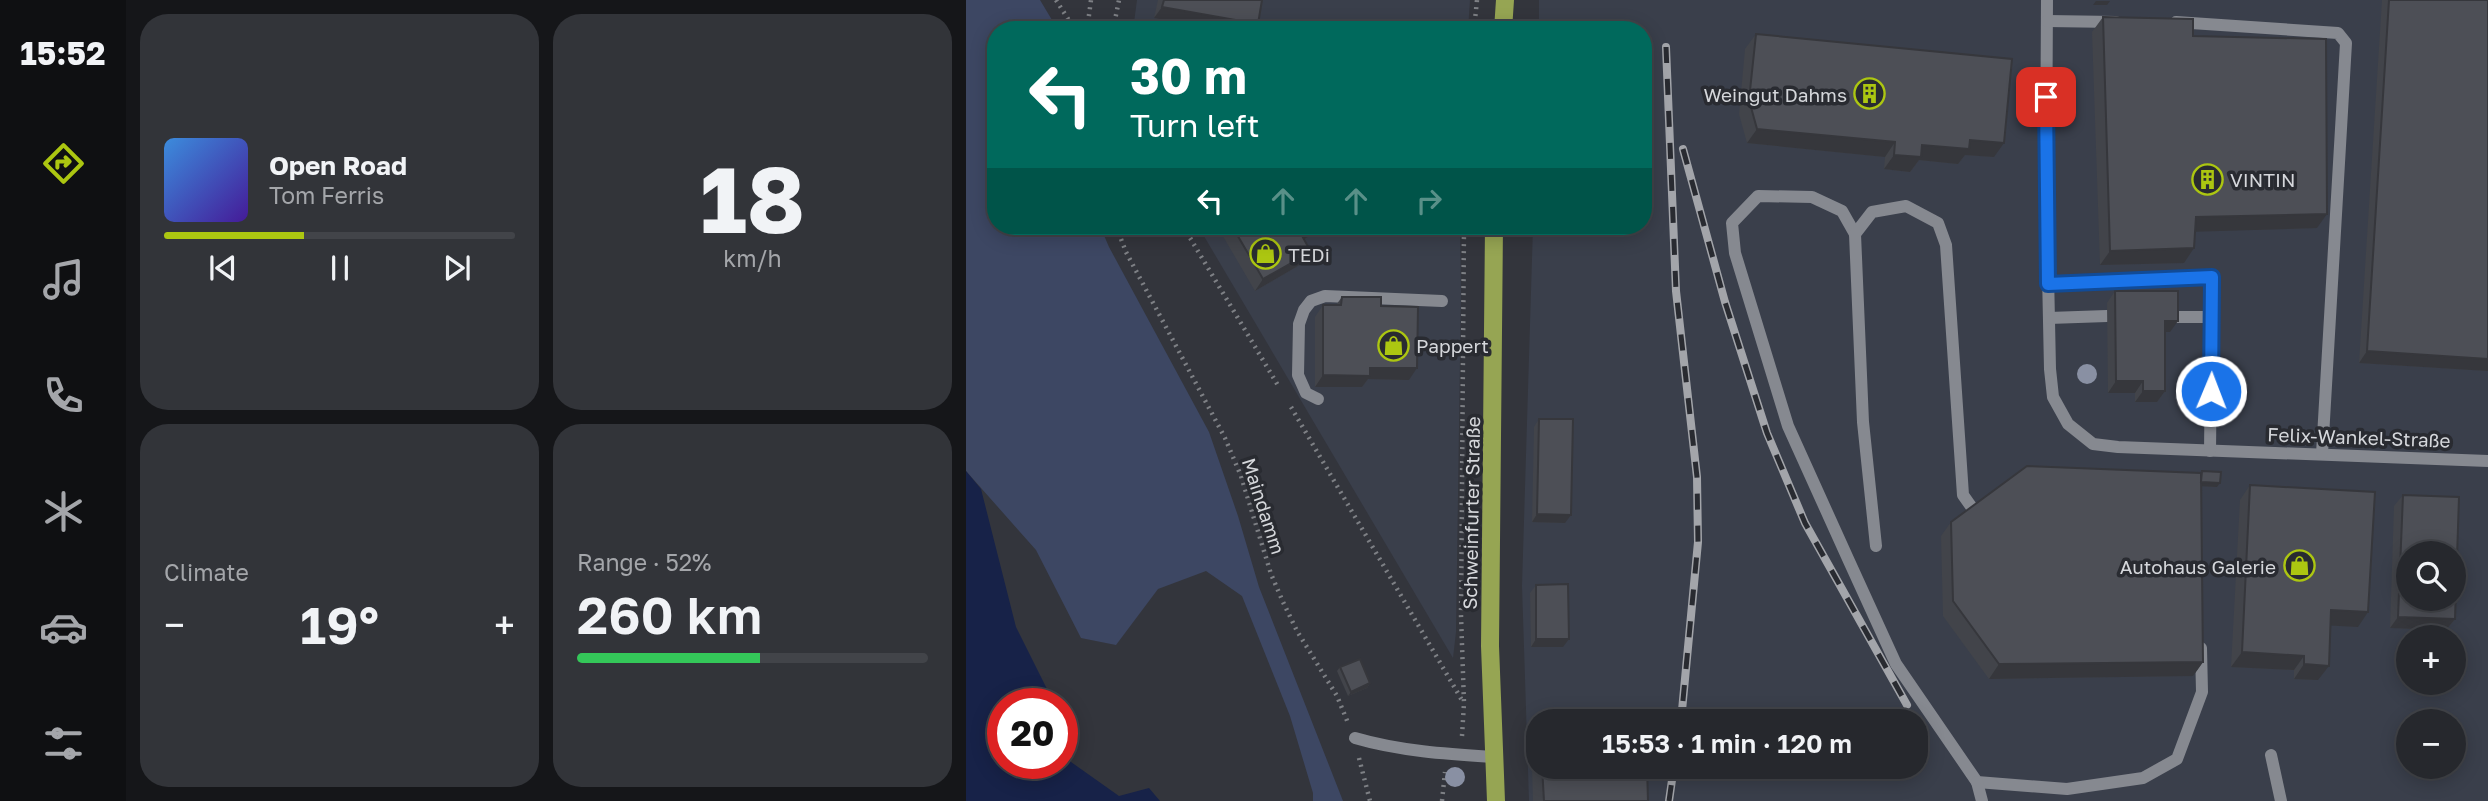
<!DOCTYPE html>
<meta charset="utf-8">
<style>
body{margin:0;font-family:"Golos Text",sans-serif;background:#323439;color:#f1f3f6;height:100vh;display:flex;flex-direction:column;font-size:26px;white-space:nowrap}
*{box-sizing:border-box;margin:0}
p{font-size:23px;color:#a4a6aa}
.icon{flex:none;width:38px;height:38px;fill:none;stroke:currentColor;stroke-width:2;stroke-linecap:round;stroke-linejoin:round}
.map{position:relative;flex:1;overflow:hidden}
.details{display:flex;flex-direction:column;gap:14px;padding:14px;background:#151619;width:840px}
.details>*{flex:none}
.guide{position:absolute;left:21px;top:21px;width:665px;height:214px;border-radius:28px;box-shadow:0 4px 18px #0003,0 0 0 2px #424449;background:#00695c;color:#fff;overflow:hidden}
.tools{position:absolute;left:1430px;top:541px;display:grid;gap:14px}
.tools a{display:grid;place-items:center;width:70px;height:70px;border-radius:50%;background:#26282d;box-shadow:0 4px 18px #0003,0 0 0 2px #424449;font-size:35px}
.speed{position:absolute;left:21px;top:688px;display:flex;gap:14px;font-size:35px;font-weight:700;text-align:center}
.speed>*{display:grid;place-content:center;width:91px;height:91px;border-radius:50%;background:#26282d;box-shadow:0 4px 18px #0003,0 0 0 2px #424449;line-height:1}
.speed .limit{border:10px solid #d22;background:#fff;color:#111}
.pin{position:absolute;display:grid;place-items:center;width:60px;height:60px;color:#fff;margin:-30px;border-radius:14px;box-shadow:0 4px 10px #0006}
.me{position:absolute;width:77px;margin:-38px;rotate:1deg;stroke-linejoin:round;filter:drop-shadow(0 0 5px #0008)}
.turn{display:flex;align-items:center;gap:24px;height:147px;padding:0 28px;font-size:32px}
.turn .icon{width:91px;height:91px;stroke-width:2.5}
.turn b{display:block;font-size:49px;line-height:60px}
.lanes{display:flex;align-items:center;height:66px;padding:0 28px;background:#0003;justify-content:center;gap:35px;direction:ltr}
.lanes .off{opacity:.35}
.big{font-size:52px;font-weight:600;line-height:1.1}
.details .widget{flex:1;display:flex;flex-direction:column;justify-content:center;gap:10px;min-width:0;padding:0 24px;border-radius:28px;background:#323439}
.details .dial{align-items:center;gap:0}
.dial b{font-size:91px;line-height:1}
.song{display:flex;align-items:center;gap:21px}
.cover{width:84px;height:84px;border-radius:10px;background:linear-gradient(135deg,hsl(210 70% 55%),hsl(260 70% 35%))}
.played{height:7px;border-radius:4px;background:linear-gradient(90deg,#acc611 40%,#424449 40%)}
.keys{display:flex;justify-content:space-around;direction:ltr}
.heat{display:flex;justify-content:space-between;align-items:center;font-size:38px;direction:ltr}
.charge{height:10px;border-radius:5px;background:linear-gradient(90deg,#34c759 52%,#424449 0)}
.details .tiles{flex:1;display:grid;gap:14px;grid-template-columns:repeat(2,1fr)}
.trip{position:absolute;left:560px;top:709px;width:402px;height:70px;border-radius:28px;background:#26282d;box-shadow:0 4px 18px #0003,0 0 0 2px #424449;font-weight:600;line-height:70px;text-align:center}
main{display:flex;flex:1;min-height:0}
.tab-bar{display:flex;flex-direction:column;width:126px;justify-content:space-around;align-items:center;background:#0f1012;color:#a4a6aa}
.tab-bar .icon{width:49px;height:49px}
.tab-bar .active{color:#acc611}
.tab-bar b{font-size:32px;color:#f1f3f6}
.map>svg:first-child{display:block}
.built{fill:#3a3f4b;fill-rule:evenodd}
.grass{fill:#3d4763}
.water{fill:#172248}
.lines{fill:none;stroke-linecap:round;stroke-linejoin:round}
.path{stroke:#7e8085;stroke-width:4.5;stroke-dasharray:2 5;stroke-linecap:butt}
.minor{stroke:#868990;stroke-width:12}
.major{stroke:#96a553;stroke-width:18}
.rail-casing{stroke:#a3a5aa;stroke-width:8}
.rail{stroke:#292b31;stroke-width:5;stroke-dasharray:16;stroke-linecap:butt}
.tree{fill:#8990a3}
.wall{fill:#42444a}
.shaded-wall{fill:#36373c}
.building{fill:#4d4f56;stroke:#36373c;stroke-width:2;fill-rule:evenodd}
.route-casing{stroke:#114b97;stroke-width:18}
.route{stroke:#1a73e8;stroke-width:12}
.labels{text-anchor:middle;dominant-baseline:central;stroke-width:7;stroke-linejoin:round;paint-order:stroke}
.poi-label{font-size:19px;fill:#d5d7db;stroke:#292b31;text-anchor:start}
.street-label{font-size:19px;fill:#d5d7db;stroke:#292b31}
</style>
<main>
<nav class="tab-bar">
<b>15:52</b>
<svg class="icon active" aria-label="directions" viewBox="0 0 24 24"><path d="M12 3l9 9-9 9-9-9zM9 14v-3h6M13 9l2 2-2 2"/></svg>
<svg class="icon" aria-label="music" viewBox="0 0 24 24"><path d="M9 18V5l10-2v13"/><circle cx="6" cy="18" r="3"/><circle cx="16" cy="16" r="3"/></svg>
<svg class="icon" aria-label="phone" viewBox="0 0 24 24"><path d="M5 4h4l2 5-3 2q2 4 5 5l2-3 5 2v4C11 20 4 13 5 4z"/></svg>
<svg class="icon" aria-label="climate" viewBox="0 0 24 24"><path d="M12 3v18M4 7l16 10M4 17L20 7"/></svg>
<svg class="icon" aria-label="car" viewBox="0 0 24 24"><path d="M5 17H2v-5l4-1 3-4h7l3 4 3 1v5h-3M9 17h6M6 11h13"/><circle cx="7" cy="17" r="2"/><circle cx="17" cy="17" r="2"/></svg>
<svg class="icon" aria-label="filters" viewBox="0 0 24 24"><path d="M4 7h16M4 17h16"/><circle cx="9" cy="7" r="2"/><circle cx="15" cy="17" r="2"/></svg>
</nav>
<section class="details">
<div class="tiles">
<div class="widget">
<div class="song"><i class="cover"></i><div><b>Open Road</b><p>Tom Ferris</p></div></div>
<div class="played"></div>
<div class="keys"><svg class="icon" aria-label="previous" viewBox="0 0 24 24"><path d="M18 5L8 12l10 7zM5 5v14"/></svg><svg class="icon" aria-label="pause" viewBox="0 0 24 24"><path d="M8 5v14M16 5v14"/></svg><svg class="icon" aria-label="next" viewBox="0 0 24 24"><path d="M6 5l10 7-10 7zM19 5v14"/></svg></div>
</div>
<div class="widget dial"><b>18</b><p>km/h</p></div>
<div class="widget"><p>Climate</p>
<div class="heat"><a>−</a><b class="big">19°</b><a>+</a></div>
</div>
<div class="widget"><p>Range · 52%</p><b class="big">260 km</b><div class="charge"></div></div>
</div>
</section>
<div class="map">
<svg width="1522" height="801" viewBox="0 0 1522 801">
<rect width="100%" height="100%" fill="#33353c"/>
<g class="built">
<polygon points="171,0 504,0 502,30 167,30"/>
<path d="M573 0H1522V801H563L556 586 567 226H677V30H573ZM1442 553H1488V598H1442ZM1442 637H1488V682H1442ZM572 721H950V766H572ZM1442 721H1488V766H1442Z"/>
<polygon points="232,226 494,226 495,291 490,632 487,658"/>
</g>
<polygon class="grass" points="0,0 74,0 92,30 30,30 30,226 134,226 143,247 243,432 272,516 293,587 377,801 347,801 347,793 324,716 276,596 240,571 192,589 150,645 115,638 70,550 0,471"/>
<polygon class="water" points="0,471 15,489 50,627 88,703 37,704 37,763 96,763 96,719 99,725 105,762 153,796 183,788 194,801 0,801"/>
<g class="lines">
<g class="path">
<polyline points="90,0 109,30"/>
<polyline points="121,30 125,0"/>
<polyline points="147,30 153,0"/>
<polyline points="508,30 511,0"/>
<polyline points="150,226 160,252 259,438 275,476 305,574 317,602 331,631 371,696 382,723"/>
<polyline points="217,226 313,387"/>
<polyline points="325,407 497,702"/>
<polyline points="496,736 498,703 495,615 498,226"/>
<polyline points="393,758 404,801"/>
<polyline points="476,801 479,772"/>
</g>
<g class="minor">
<polyline points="1081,0 1080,178 1084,369 1087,397 1102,424 1127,444 1152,447 1522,461"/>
<polyline points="1081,21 1150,22"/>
<polyline points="1210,22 1372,33 1380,43 1356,454"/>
<polyline points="889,234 876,211 846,197 792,196 766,223 769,253 822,426 883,561 930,664 1011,782 1101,789 1177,778 1211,759 1236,692 1235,648"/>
<polyline points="1082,284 1246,277 1244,451"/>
<polyline points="1204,317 1245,317"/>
<polyline points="1083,318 1141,316"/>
<polyline points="352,399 340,393 332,375 333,324 338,310 345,301 359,296 476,301"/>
<polyline points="910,546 897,422 889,234 906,212 940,206 972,223 980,245 997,495 1009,512"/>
<path d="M389 738C433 751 481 754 528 757"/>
<polyline points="1305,755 1315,801"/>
<polyline points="1011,782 1016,801"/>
</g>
<g class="major">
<polyline points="537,30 539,0"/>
<polyline points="528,226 524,646 530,801"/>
</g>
<defs>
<g id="rail">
<polyline points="700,47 710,291 731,477 732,542 715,721"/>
<polyline points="717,149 759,302 801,433 839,523 941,705"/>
<polyline points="703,801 708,766"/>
</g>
</defs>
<use href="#rail" class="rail-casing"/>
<use href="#rail" class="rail"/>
</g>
<g class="tree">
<circle cx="1121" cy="374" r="10"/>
<circle cx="489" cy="777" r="10"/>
</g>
<g class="wall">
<polygon points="192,0 296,0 287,30 253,30 188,18"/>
<polygon points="1416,0 1522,0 1522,371 1393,363"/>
<polygon points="1137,17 1227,36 1351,228 1229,231 1218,263 1134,265 1126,32"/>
<polygon points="790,34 1028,157 999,155 992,164 953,160 944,172 918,169 919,157 781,143 773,114 779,49"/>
<polygon points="251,226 361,226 338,239 337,263 289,291"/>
<polygon points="1149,291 1204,332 1199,332 1199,391 1191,402 1169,402 1169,393 1142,393 1141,303"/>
<polygon points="376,297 415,306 443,380 402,379 396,387 349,387 349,317 357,305 370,305"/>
<polygon points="573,419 599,523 566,522 568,427"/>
<polygon points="1236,471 1254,483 1251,487 1236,486 1237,662 1227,676 1023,679 977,616 975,536 985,522 1235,473"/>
<polygon points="1284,485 1392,627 1365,625 1352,680 1328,679 1328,670 1265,667 1274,500"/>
<polygon points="1437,495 1489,619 1480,630 1424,628 1428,506"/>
<polygon points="570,585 597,647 565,647 564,593"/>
<polygon points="374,667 404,683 401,688 382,696 371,671"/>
<polygon points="572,757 572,766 681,766 682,801 567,801 566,767"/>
</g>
<g class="shaded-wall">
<polygon points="1130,1 1144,1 1141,5 1127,5"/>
<polygon points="196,7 292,24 287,30 253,30 188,18"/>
<polygon points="791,129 929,142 919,157 781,143"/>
<polygon points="1004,140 1038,143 1028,157 999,155 992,164 953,160 944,172 918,169 928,155 956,145"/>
<polygon points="1361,214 1351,228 1220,232 1230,217"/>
<polygon points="349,226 361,226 326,246 335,234"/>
<polygon points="1228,248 1218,263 1134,265 1144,251"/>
<polygon points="345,252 337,263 289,291 297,279"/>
<polygon points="1199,321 1212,321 1204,332 1191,332"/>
<polygon points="1401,351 1522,359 1522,371 1393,363"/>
<polygon points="404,368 451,368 443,380 402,379 396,387 349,387 357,375"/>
<polygon points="1150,381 1177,381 1169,393 1142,393"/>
<polygon points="1177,391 1199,391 1191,402 1169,402"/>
<polygon points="1235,482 1254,483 1251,487 1232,486"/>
<polygon points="571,514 605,515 599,523 566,522"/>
<polygon points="1365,610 1402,612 1392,627 1355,625"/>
<polygon points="1432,617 1489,619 1480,630 1424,628"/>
<polygon points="570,639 603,639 597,647 565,647"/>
<polygon points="1276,652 1338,656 1328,670 1265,667"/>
<polygon points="1237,662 1227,676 1023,679 1033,664"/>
<polygon points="1338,664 1363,666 1352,680 1328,679"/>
<polygon points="404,683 401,688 382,696 385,692"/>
</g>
<g class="building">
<polygon points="198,0 296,0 292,24 196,7"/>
<polygon points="1423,0 1522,0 1522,359 1401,351"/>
<polygon points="1137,17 1227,19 1227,36 1360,39 1361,214 1230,217 1228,248 1144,251"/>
<polygon points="790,34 1046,59 1038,143 1004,140 1003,149 956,145 955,157 928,155 929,142 791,129 783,100"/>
<polygon points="266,226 349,226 335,234 345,252 297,279"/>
<polygon points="1149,291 1212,291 1212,321 1199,321 1199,391 1177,391 1177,381 1150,381"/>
<polygon points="376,297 415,297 415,306 452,307 451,368 404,368 404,376 357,375 357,305 375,305"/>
<polygon points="573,419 607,419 605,515 571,514"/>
<polygon points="1061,466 1235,473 1237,662 1033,664 987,601 985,522"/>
<polygon points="1236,471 1255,472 1254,483 1235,482"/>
<polygon points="1284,485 1409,492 1402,612 1365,610 1363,666 1338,664 1338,656 1276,652"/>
<path d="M1437 495 1493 497 1489 619 1432 617ZM1442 553H1488V598H1442Z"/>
<polygon points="602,584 603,639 570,639 570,585"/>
<polygon points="394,659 404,683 385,692 374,667"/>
<polygon points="576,766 681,766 682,801 578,801"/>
</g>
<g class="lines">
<defs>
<polyline id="route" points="1080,97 1082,284 1246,277 1245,391"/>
</defs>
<use href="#route" class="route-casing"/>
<use href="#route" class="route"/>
</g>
<defs>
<symbol id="building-ring" viewBox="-11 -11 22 22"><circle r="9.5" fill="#292b31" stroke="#acc611" stroke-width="1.5"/><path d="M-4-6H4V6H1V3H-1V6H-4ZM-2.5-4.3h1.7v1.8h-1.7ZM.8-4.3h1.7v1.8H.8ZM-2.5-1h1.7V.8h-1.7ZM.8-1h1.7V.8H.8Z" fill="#acc611"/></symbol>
<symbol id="shop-ring" viewBox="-11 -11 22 22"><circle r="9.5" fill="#292b31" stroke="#acc611" stroke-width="1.5"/><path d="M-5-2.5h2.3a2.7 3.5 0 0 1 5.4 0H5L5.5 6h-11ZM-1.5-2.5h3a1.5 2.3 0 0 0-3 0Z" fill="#acc611"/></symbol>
</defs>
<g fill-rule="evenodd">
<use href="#building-ring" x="886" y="76" width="35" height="35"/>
<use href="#building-ring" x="1224" y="162" width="35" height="35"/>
<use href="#shop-ring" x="282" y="236" width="35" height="35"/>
<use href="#shop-ring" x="410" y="328" width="35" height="35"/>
<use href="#shop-ring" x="1316" y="548" width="35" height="35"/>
</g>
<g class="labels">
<g class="poi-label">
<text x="881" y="94" text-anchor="end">Weingut Dahms</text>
<text x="1264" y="179">VINTIN</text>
<text x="322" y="254">TEDi</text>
<text x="450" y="345">Pappert</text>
<text x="1310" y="566" text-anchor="end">Autohaus Galerie</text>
</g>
<g class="street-label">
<text transform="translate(1393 437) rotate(2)">Felix-Wankel-Straße</text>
<text transform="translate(298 506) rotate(72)">Maindamm</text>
<text transform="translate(505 513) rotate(-89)">Schweinfurter Straße</text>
</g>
</g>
</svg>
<div class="tools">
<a><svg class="icon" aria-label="search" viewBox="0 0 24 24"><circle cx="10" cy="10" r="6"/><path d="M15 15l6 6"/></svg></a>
<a>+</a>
<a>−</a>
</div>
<div class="speed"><div class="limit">20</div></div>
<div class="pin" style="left:1080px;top:97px;background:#d93025"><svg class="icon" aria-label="arrive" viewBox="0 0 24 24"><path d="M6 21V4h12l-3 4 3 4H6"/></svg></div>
<svg class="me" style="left:1245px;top:391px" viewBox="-20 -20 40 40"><circle r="17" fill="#1a73e8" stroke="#fff" stroke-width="3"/><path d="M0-11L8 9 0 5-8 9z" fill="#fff"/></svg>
<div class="trip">15:53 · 1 min · 120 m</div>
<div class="guide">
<div class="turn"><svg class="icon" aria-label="left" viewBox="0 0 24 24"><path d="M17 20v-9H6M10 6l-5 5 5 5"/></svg><div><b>30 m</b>Turn left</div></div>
<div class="lanes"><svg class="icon" aria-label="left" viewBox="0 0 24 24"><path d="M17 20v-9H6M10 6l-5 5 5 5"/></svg><svg class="icon off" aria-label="ahead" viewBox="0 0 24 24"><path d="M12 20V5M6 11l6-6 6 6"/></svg><svg class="icon off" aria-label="ahead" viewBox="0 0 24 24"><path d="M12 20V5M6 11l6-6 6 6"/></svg><svg class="icon off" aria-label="right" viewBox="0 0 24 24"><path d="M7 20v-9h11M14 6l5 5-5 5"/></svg></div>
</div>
</div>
</main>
